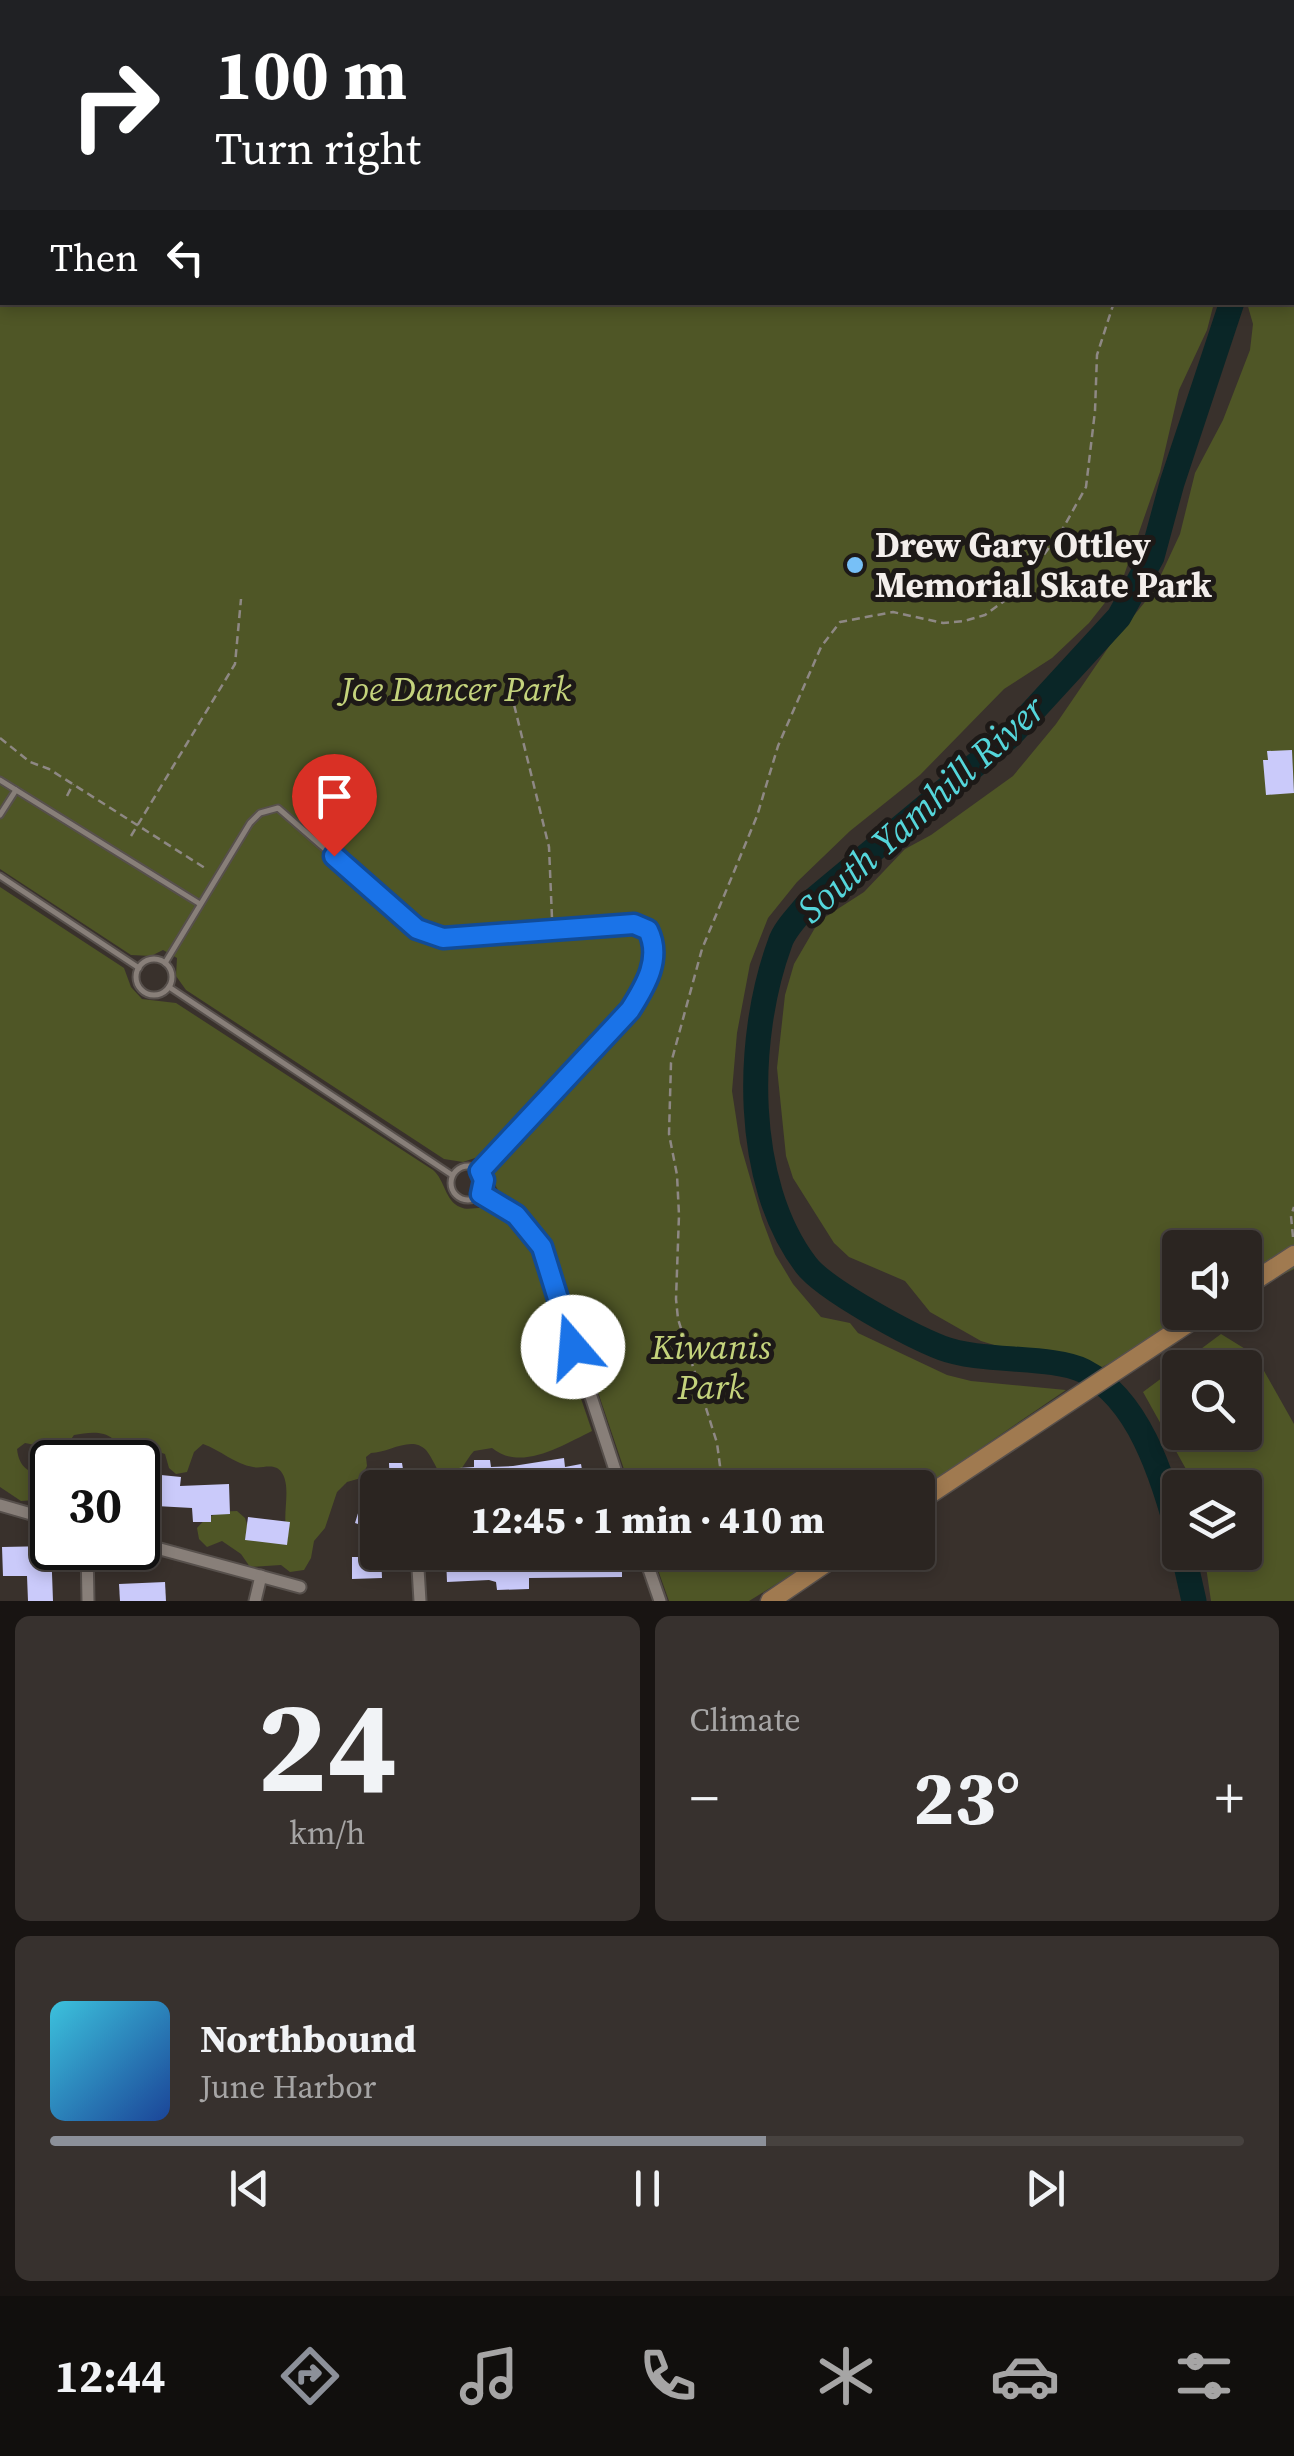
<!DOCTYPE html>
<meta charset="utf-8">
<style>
body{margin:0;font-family:"Source Serif 4",serif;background:#37312e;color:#f1f3f6;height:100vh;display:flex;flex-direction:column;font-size:38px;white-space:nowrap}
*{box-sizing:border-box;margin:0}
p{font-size:32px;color:#a6a5a5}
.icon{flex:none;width:55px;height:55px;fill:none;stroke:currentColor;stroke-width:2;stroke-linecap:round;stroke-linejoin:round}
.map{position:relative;height:1601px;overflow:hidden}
.drawer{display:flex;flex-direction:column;gap:15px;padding:15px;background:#181412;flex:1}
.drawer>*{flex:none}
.banner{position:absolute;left:0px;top:0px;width:1295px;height:305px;box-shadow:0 5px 15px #0003,0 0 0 2px #47423f;background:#202124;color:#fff;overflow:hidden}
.controls{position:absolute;left:1162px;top:1230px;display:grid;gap:20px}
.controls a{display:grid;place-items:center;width:100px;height:100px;border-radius:10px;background:#2b2521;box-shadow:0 5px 15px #0003,0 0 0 2px #47423f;font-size:50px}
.speed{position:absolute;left:30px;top:1440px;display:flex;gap:20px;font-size:50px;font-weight:700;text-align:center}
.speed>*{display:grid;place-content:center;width:130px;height:130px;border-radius:50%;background:#2b2521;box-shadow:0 5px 15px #0003,0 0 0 2px #47423f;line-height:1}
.speed .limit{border:5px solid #111;border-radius:15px;background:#fff;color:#111}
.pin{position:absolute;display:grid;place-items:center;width:85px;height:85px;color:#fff;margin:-102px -42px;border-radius:50% 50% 50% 0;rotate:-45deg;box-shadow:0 0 10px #0007}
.pin .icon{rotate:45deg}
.me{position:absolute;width:110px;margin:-55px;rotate:342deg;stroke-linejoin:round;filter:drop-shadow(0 0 8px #0008)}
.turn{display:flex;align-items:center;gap:35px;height:210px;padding:0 50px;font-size:45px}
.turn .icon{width:130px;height:130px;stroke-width:2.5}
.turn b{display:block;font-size:70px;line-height:85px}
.then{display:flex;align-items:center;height:95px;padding:0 50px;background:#0003;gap:20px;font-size:38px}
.big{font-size:75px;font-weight:800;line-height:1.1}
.drawer .tile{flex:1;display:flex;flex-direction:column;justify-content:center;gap:15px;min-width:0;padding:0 35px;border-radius:15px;background:#37312e}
.drawer .dial{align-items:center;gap:0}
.dial b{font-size:130px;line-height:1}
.song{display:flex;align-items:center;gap:30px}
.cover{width:120px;height:120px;border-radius:15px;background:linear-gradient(135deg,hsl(190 70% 55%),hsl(220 70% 35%))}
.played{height:10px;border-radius:5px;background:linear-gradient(90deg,#8c9099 60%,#47423f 60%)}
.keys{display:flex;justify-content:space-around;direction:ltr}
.heat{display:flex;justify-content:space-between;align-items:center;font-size:55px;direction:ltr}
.drawer .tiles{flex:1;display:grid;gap:15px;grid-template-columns:1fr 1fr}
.tile:last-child{grid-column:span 2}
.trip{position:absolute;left:360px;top:1470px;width:575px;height:100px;border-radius:10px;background:#2b2521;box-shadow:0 5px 15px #0003,0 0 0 2px #47423f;font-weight:800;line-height:100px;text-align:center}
.menu{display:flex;height:160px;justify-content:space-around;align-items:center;background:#110f0d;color:#a6a5a5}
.menu .icon{width:70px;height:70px}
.menu .on{color:#8c9099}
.menu b{font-size:45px;color:#f1f3f6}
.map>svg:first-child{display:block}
.green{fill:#4f5626;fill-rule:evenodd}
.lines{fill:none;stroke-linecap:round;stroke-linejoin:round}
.river{stroke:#0a2627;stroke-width:25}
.building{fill:#cacafa}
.lane-casing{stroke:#57504c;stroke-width:9}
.street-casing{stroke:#57504c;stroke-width:15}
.primary-casing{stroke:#57504c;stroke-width:21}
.path{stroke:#8e8884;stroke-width:2.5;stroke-dasharray:8 5;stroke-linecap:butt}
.lane{stroke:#887f79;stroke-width:5}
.street{stroke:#887f79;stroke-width:11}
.primary{stroke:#a07a50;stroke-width:18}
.route-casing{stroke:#114b97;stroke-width:25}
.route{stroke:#1a73e8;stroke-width:18}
.poi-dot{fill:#77c0f7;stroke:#1d1917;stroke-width:4}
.labels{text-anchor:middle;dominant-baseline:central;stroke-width:10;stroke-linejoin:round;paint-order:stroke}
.poi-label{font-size:35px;font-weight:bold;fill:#f3eeeb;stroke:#1d1917;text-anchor:start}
.park-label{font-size:35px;font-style:italic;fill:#c4d37c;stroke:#1d1917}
.water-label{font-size:38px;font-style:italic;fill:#55d6db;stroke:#1d1917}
</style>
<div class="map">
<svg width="1294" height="1601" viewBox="0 0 1294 1601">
<rect width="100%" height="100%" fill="#39312c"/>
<g class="green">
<polygon points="268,0 1294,0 1293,15 1292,2 264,2"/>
<path d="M0 18 2 302 1214 303 1207 330 1179 390 1160 472 1122 581 1089 623 1052 658 1004 689 920 775 850 831 797 882 768 918 750 964 737 1033 732 1091 740 1143 762 1219 775 1254 793 1284 821 1317 850 1323 858 1333 947 1375 971 1381 1066 1390 918 1491V1488L630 1487 549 1247C544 1234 535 1221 524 1212 507 1197 490 1193 494 1167L481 1156 463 1162 444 1159 186 990 176 976 177 958 163 950 151 956 131 955 0 869Z"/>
<polygon points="1294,195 1294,1269 1245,1294 1245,1248 1180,1248 1180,1312 1209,1313 1102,1367 1073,1358 1004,1348 981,1341 930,1312 905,1281 849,1257 834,1243 793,1178 786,1156 777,1068 785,995 794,964 819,921 864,892 905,849 931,835 1013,776 1056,724 1110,645 1153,592 1180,534 1195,473 1223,420 1250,350 1253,324 1247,303 1292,302"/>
<path d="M0 887 124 968 131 987 142 999 176 1003 433 1170C445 1180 445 1201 460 1207 468 1211 476 1207 484 1208 506 1209 520 1232 530 1248L592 1431C563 1445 521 1472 492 1448L474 1451C463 1463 461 1478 443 1479 437 1470 432 1457 426 1450 411 1435 389 1453 371 1453L366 1457 367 1466 361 1478 347 1482 337 1492 325 1528 314 1541 311 1558 304 1570 290 1572 281 1565 250 1567 241 1554 222 1541 207 1547 199 1539 197 1528C208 1515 219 1511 237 1511L245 1518 250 1534 286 1528C283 1511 291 1487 282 1473 275 1462 263 1469 253 1467 235 1464 220 1450 203 1444L194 1452 187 1472 176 1474 169 1468 165 1454C152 1449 146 1453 133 1452 123 1451 120 1445 113 1439 102 1430 87 1433 74 1435L59 1456 47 1460 35 1445 25 1443 17 1449C19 1466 26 1470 41 1477 44 1487 42 1493 36 1500L21 1501 0 1487Z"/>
<path d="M1221 1334 1255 1355 1294 1424V1601H1211L1204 1553 1245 1552V1488L1196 1487 1143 1392ZM1180 1368H1245V1432H1180Z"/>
<polygon points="652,1553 826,1553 749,1601 669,1601"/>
</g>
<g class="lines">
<g class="river">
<polyline points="9,0 17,2"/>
<polyline points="205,2 211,0"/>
<polyline points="1292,93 1294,88"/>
<path d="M1180 1539C1163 1481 1142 1401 1084 1371 1052 1355 982 1363 942 1348 911 1336 825 1290 806 1265 743 1182 745 1038 780 943 784 930 797 917 806 906L1009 737 1119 617 1152 557 1172 483 1232 302"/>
<polyline points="1183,1552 1194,1601"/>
</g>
</g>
<g class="building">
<polygon points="1292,750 1294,793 1266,795 1263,760 1268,760 1267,751"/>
<polygon points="564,1458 565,1467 581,1464 584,1481 553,1488 459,1488 459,1468 474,1467 474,1460 490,1460 491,1467 513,1466"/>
<polygon points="389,1463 402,1463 403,1469 425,1468 426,1473 437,1472 438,1488 390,1488"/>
<polygon points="151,1474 181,1477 180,1486 229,1484 230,1514 211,1515 211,1522 193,1522 192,1508 138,1505 138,1480 151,1481"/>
<polygon points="363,1497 378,1502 378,1552 381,1552 382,1578 352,1579 352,1557 360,1557 361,1525 355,1523"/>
<polygon points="248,1517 290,1522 287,1545 245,1540"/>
<polygon points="51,1546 53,1601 28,1601 27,1576 3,1576 2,1547"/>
<polygon points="528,1553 528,1557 622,1558 622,1577 529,1578 529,1589 497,1590 496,1582 489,1580 447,1582 446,1557 460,1556 460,1561 488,1560 488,1555"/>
<polygon points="165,1582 166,1601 120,1601 119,1584"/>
</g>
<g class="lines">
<defs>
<g id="lane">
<polyline points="0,780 200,904"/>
<polyline points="0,815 16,790"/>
<polyline points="0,876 139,968"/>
<circle cx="154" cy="977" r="18"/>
<path d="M165 963 250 823 260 813 278 808 417 929 443 938 634 924C674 941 647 983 630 1010L480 1171"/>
<polyline points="169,987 452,1175"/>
<circle cx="468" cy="1183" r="17"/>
</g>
<g id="street">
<polyline points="481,1194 516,1215 542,1247 621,1488"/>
<polyline points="0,1505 52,1520"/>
<polyline points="138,1543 300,1587"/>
<polyline points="87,1548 88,1601"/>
<polyline points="417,1552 420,1601"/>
<polyline points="643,1552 660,1601"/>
<polyline points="255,1601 261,1576"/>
</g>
<g id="primary">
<polyline points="1245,1287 1294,1255"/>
<polyline points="918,1502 1205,1312"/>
<polyline points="770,1601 842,1552"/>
</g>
</defs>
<use href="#lane" class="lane-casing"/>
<use href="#street" class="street-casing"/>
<use href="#primary" class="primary-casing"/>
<g class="path">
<polyline points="502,2 503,0"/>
<polyline points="626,2 626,0"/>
<polyline points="1062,2 1070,0"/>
<polyline points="1200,2 1200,0"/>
<polyline points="0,99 2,100"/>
<polyline points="652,304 655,302"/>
<polyline points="508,680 549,847 552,918"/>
<polyline points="0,738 30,762 49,769 208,870"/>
<polyline points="67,796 73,784"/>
<polyline points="131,836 235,664 241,599"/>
<polyline points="1293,1237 1291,1216 1294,1207"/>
<polyline points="634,1486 648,1488"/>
<polyline points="708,1488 716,1481 720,1466 717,1443 678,1319 676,1299 679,1215 677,1175 669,1134 671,1063 702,949 757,816 778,746 821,647 840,622 893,612 943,623 964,621 985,615 1007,599 1032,571 1062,530 1086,487 1095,411 1097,355 1114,302"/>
</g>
<use href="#lane" class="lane"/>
<use href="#street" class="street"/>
<use href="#primary" class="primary"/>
</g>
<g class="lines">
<defs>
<path id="route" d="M334 856 417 929 443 938 634 924 648 930C662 958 646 985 630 1010L480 1171 484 1180 481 1194 516 1215 542 1247 573 1347"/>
</defs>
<use href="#route" class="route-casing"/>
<use href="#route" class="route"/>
</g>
<circle class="poi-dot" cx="855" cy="565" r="10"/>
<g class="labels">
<g class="poi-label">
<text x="875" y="545">Drew Gary Ottley<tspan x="875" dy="40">Memorial Skate Park</tspan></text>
</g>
<g class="park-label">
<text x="456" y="689">Joe Dancer Park</text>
<text x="711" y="1347">Kiwanis<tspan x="711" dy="40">Park</tspan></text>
</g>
<g class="water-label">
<text transform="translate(921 809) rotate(-42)">South Yamhill River</text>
</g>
</g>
</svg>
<div class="controls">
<a><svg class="icon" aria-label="sound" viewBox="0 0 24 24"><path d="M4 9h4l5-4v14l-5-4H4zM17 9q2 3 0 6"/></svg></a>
<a><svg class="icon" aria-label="search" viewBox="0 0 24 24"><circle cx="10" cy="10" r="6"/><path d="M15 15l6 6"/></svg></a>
<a><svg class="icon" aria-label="layers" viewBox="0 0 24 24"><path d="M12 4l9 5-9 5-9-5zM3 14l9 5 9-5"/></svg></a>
</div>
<div class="speed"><div class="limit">30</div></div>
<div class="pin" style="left:334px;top:856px;background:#d93025"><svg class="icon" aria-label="arrive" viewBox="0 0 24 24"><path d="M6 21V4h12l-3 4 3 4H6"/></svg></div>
<svg class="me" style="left:573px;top:1347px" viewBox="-20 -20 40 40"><circle r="19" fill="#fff"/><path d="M0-13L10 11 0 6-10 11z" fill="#1a73e8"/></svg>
<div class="trip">12:45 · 1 min · 410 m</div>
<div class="banner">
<div class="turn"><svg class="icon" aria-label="right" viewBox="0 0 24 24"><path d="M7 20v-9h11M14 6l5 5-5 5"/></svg><div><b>100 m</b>Turn right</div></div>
<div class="then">Then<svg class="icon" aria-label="left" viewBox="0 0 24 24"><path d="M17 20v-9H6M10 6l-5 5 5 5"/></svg></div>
</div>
</div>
<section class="drawer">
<div class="tiles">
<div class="tile dial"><b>24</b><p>km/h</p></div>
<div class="tile"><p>Climate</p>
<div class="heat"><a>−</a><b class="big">23°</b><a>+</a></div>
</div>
<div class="tile">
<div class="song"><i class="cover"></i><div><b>Northbound</b><p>June Harbor</p></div></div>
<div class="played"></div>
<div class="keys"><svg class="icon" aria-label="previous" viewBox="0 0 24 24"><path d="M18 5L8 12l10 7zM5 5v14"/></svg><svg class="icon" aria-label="pause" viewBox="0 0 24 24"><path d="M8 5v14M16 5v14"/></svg><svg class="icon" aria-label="next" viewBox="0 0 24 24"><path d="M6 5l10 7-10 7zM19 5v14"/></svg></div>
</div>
</div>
</section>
<nav class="menu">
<b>12:44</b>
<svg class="icon on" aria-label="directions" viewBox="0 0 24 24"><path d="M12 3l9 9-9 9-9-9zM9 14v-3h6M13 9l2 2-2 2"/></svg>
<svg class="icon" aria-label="music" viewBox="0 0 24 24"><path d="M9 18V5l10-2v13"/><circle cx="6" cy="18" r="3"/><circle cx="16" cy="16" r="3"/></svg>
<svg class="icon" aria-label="phone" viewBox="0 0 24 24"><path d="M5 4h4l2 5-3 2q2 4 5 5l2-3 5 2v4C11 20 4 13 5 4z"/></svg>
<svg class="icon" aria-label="climate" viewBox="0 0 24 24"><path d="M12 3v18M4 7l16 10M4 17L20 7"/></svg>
<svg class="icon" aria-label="car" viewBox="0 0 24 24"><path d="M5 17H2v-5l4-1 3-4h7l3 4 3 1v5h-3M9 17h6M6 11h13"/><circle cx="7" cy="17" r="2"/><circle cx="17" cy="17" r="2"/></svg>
<svg class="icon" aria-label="filters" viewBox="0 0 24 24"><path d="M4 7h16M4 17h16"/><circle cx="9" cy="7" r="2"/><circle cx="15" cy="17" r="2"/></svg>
</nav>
